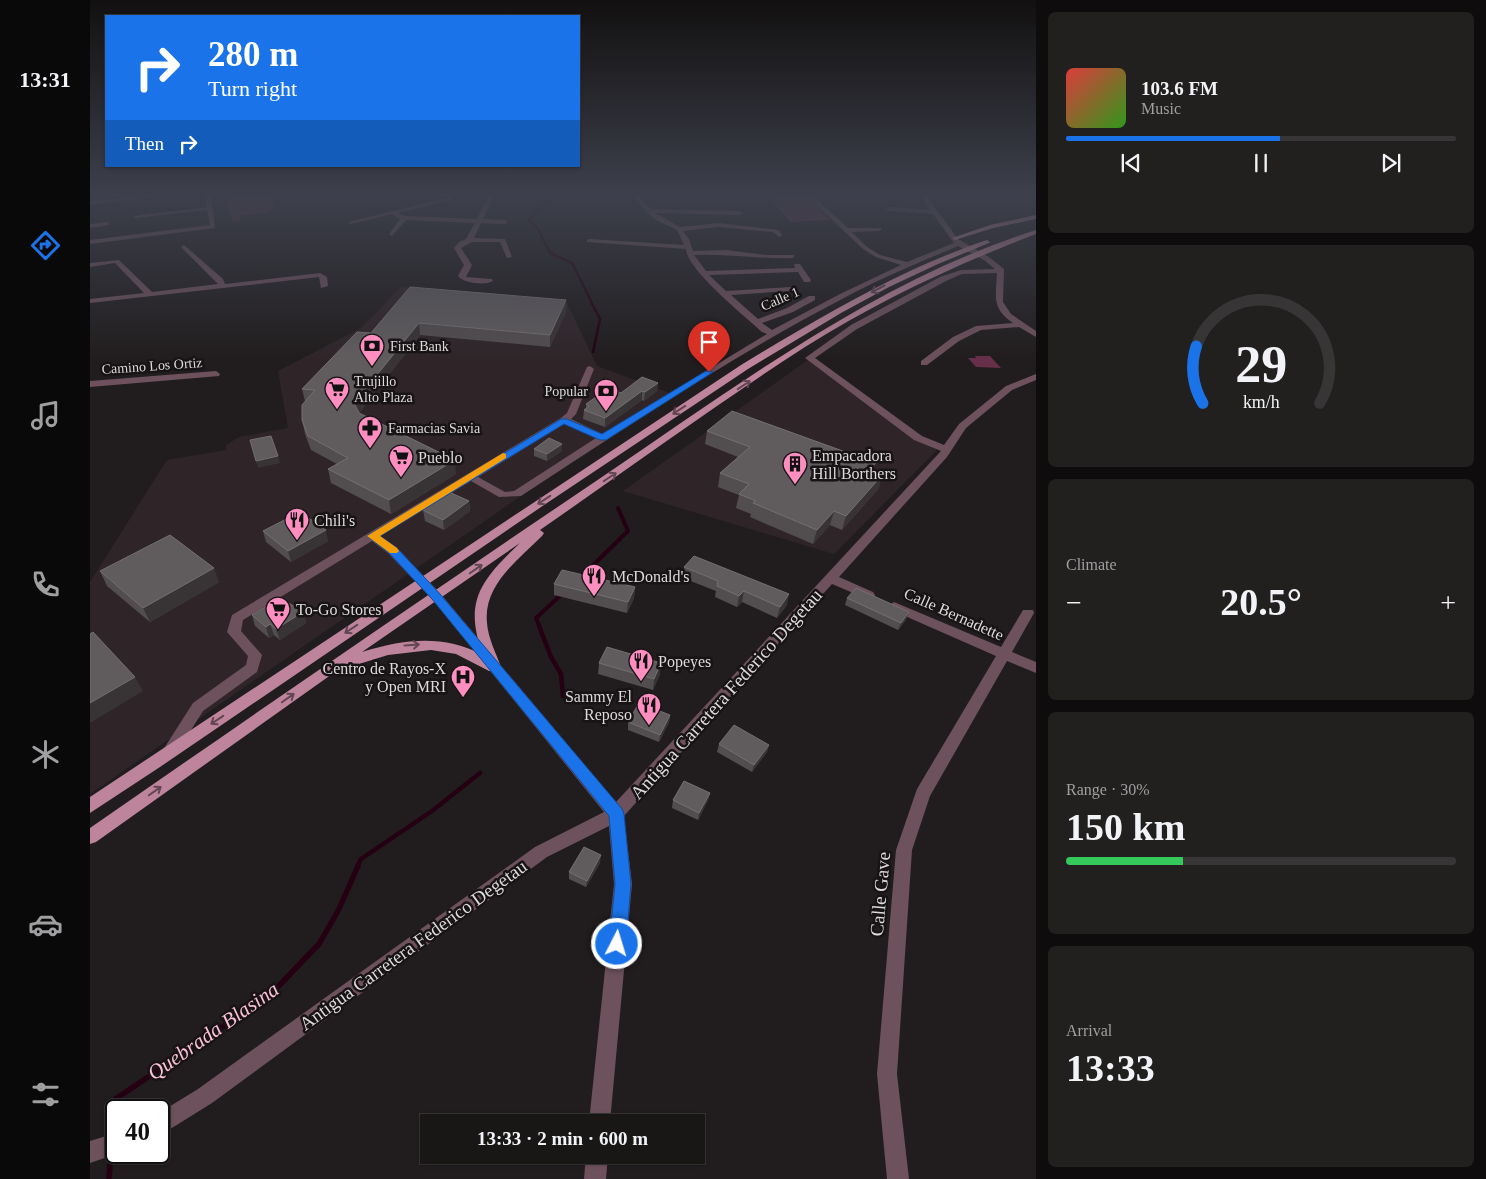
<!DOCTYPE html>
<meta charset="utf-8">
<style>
body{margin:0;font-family:Georgia,serif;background:#221f1f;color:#f1f3f6;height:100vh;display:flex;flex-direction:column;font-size:19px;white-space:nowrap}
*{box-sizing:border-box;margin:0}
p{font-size:16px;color:#9f9fa1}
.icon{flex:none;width:28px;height:28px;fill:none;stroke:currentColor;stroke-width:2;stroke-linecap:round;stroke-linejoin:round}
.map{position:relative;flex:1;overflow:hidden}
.drawer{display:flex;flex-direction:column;gap:12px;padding:12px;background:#0e0c0c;width:450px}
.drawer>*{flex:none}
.top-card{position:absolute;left:15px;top:15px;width:475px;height:152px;border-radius:0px;box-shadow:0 1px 4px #0004,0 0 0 1px #373535;background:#1a73e8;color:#fff;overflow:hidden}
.speed{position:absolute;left:15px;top:1099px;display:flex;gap:10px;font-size:25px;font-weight:700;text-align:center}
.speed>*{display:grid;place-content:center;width:65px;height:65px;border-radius:50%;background:#191616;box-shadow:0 1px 4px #0004,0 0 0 1px #373535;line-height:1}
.speed .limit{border:2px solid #111;border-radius:8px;background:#fff;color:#111}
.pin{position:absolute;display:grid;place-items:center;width:42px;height:42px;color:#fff;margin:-51px -21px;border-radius:50% 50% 50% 0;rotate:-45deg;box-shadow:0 0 5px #0007}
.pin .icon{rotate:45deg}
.me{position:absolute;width:55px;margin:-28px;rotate:5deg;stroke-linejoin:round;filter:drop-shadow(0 0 4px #0008)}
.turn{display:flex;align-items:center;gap:18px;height:105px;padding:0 20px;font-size:22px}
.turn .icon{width:65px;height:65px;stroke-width:2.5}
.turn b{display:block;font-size:35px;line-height:42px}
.then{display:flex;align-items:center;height:48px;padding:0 20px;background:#0003;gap:10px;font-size:19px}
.big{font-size:38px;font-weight:800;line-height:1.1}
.drawer .tile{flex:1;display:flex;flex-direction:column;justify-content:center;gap:8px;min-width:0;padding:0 18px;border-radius:8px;background:#221f1f}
.drawer .dial{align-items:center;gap:0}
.dial svg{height:130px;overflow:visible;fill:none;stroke:#373535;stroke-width:7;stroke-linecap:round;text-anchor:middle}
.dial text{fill:#f1f3f6;stroke:none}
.song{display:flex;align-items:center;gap:15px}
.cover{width:60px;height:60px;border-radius:8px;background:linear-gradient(135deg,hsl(0 70% 55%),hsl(110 70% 35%))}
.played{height:5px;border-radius:2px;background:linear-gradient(90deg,#1a73e8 55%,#373535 55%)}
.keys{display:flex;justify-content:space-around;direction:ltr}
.heat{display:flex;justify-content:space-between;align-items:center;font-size:28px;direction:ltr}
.charge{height:8px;border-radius:4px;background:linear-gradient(90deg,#34c759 30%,#373535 0)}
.trip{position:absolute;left:330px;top:1114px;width:285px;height:50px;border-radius:0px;background:#191616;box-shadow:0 1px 4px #0004,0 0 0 1px #373535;font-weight:800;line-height:50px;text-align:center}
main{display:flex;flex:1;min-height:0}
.dock{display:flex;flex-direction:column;width:90px;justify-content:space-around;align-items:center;background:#0a0909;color:#9f9fa1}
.dock .icon{width:35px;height:35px}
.dock .active{color:#1a73e8}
.dock b{font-size:22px;color:#f1f3f6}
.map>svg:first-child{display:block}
.built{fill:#2f2529}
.green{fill:#672f49}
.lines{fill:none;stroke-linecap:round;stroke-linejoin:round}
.stream-far4{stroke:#240012;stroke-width:2}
.stream-far3{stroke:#240012;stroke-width:2.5}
.stream-far2{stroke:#240012;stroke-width:4}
.stream-far1{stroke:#240012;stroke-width:4.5}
.stream{stroke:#240012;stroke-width:5.5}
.minor{fill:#6d515c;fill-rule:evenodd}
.major{fill:#bd849b;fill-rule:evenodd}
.wall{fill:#524d4f}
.shaded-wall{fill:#383335}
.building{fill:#605c5e;stroke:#747071}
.oneway{stroke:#624651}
.route{fill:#1a73e8;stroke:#114b97}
.slow{fill:#f59e0b}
.labels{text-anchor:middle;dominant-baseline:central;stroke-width:5;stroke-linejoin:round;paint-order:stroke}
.far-street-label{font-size:14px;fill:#dddadb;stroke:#181315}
.far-poi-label{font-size:14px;fill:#dddadb;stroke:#181315;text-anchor:start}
.poi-label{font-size:16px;fill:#dddadb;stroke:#181315;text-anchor:start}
.street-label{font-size:16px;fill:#dddadb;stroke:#181315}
.near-street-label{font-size:19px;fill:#dddadb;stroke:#181315}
.near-water-label{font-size:21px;font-style:italic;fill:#fbc2d8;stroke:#181315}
</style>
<main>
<nav class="dock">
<b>13:31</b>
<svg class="icon active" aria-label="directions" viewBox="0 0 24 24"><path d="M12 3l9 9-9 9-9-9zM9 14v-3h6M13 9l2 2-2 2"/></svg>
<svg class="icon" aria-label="music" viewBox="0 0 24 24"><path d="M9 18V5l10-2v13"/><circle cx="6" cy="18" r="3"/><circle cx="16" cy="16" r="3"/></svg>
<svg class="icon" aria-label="phone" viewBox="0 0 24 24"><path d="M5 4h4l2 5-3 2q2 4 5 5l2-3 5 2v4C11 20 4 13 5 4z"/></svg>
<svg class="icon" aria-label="climate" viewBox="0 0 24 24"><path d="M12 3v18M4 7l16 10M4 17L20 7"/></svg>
<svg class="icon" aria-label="car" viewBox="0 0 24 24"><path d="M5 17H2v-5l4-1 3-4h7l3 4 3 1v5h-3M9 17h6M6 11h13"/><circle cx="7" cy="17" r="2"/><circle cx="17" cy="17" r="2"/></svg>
<svg class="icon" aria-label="filters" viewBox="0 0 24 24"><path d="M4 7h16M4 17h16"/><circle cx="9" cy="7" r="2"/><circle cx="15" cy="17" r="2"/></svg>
</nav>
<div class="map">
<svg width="946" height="1179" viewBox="0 0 946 1179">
<rect width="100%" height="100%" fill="#211d1e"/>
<g class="built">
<polygon points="311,287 476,301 507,366 580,393 0,794 0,582 77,460 136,450 136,445 149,437 198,428 188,371 271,328"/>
<polygon points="718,360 826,440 847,450 744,554 533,491"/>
</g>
<g class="green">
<polygon points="134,195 181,195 186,206 175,213 149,215 151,221 143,222"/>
<polygon points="677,195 715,195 740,220 701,222"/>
<polygon points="885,356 900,356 911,368 886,367 878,358 886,358"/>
</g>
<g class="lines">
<polyline class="stream-far4" points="447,195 455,201 439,221 448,229 460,253 482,263 502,303"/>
<polyline class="stream-far3" points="501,302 510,319 503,352"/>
<g class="stream-far2">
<polyline points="491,577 538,531 528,508"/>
<polyline points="450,628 446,618 473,593"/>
</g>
<g class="stream-far1">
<polyline points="449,626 461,657 471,674 473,696"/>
<polyline points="267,867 271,859 342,811 390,773"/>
</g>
<g class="stream">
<polyline points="23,1138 24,1100 180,995 229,944 248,911 268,866"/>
<polyline points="19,1179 21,1152"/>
</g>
<g class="minor">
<polygon points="64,195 80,195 0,205 0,201"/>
<polygon points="115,195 121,195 125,228 0,244 0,240 120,225 117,210 46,218 43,216 117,207"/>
<polygon points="247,195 263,195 260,197"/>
<path d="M399 195H405L393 219 415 220 418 222 415 224 391 223 384 238 415 239 422 257 417 258 410 242H382L371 248 382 265 376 277 402 279 403 281C395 286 373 283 368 276L374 265 364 248 369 242 376 239 385 223 316 220 302 236 299 234 310 219 302 214 261 224 258 222 360 197 362 200 308 213 315 216 387 219Z"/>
<path d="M541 195H547L561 209 651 211 654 213 651 215 565 213 590 227 628 223 689 230 692 235 689 237 683 232 628 227 593 231 599 239 603 251 636 250 677 255H704V257L702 258C669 259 637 254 604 255L616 271 705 268 704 264H710L721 280 720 282H714L708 272 619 275 636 291 701 287 702 289 698 291 641 295 668 319 697 308 719 296H725V300L703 312 672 323 682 330 750 294 811 265 786 257 773 249 716 195H722L758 228H791L792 229 789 231 762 232 777 247 790 255 817 262 864 243 843 214 799 211 796 209 799 207 840 210 830 195H836L868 239 899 257 914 269 913 302 921 314 946 331V337L929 327 891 330 869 341 837 365H831V361L863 337 886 326 923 323C901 308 906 296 907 273L872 274 856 281 767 329 725 358 832 436 854 445 869 424 916 386 946 374V380L922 390 876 428 857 457 749 577 783 592 785 595 783 598H775L742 584 534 816 542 884 520 1122H499L524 884 519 826 457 857 122 1103 69 1136V1113L108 1089 445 847 514 812 342 599 299 554 282 541 153 620 151 631 172 655 167 672 113 711 84 757 79 759 74 757 71 753 103 703 156 665 158 656 137 632 142 615 471 418 477 413 497 367 500 366 504 369 486 414 481 419 512 434 677 334 672 332C655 316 597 270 596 249L497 242V240L499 239 594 245 587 230 564 219ZM868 246 894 260 905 269 871 270 850 277 761 325 715 358 824 440 851 451 526 802 350 593 307 548 290 536 381 481 409 497 431 496C537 427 642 356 754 298 791 278 830 262 868 246ZM474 424 506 438 424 491 415 492 388 477Z"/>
<polygon points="17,222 19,223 19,225 0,228 0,224"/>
<polygon points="94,245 133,279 135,284 230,273 237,277 238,286 231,288 229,277 0,303 0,299 54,293 25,263 0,267 0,263 29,260 62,292 128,284 91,247"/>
<polygon points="126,371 130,374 129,376 0,387 0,381"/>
<polygon points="804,602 911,647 933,610 943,610 944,613 922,652 946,662 946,673 917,661 840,796 822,850 807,1074 819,1179 797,1179 787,1074 806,850 827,789 906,656 799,609 798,606"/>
<polygon points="26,1133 26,1152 32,1152 0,1163 0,1141"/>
<polygon points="496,1155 518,1155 516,1179 494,1179"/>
</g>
<g class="major">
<polygon points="946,215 946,219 903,228 865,240 862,238 900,225"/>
<path d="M946 230V234C867 264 786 302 715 347 625 405 538 469 450 530L454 533 452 536C428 560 393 585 397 623 398 638 406 653 411 667L409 671H399L366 654 341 650 298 655 256 668 252 667 6 842 0 844V828C170 710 340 593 512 477 648 385 788 280 946 230ZM430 543C391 580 373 601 393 655 353 634 314 639 272 652Z"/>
<path d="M897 240 900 242 899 243 848 264 799 287 751 313 658 369 457 503 70 767 0 813V797L651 365C707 331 763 298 822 270 847 259 872 248 897 240Z"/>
</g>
</g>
<g class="wall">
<polygon points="320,287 476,312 460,347 330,335 269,413 366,474 301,514 241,483 238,469 247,464 221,450 215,434 212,420 215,401 212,389 281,333"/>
<polygon points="568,383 567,391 554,401 552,400 515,427 493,419 494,410 496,408 496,404"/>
<polygon points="617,431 783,471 789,488 752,530 740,525 723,544 660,517 661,514 646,508 649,495 628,487 630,473 648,457 615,444"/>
<polygon points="444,449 472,451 457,461 444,456"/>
<polygon points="379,501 380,511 354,530 335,521 333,510"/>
<polygon points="173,531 238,541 201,562 176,542"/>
<polygon points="594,567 697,605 687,618 652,602 647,607 625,597 626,591 593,578"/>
<polygon points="10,571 129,582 60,622 17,586"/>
<polygon points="464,584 545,587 544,598 537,613 464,595"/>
<polygon points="757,598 816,620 808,630 755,605"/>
<polygon points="213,612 216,623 190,640 184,635 179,638 165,626 162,615"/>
<polygon points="509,663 570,674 563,690 508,674"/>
<polygon points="580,715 579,722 569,742 538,730 538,722"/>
<polygon points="629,744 679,745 677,752 662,772 627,752"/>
<polygon points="620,793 618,800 608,820 582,808 583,800"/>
<polygon points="510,863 496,887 479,879 479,872"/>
</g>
<g class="shaded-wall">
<polygon points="476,300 476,312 460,347 460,335"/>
<polygon points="329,323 330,335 267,416 264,403"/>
<polygon points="568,383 567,391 554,401 555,392"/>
<polygon points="552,391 552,400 515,427 515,418"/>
<polygon points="472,444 472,451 457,461 457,454"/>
<polygon points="188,456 190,463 168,468 166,461"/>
<polygon points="365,460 366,474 301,514 299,500"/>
<polygon points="786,463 782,476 779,469"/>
<polygon points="793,474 789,488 752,530 756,516"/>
<polygon points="379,501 380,511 354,530 353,520"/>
<polygon points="744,511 740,525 723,544 727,530"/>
<polygon points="236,530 238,541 201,562 198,551"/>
<polygon points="124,568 129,582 60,622 53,608"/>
<polygon points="545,587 544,598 537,613 538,602"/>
<polygon points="654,591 652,602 647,607 649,596"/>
<polygon points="699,594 697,605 687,618 690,607"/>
<polygon points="213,612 216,623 190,640 186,629"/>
<polygon points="819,612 816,620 808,630 811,623"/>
<polygon points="180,624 184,635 179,638 176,627"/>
<polygon points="571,663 570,674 563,690 564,679"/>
<polygon points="45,677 53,691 0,723 0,703"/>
<polygon points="580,715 579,722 569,742 570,735"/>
<polygon points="679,745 677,752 662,772 664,765"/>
<polygon points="620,793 618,800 608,820 609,813"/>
<polygon points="511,855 510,863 496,887 497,881"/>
</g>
<g class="building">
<polygon points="320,287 476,300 460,335 329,323 264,403 269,413 365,460 299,500 238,469 258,458 218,436 212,420 212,405 225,390 212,389 267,332 281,333"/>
<polygon points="552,377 568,383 555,392 552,391 515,418 494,410 499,406 496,404 519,388 531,393"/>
<polygon points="642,411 786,463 779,469 793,474 756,516 744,511 727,530 663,503 666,501 649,494 659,484 630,473 660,447 617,431"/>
<polygon points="181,436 188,456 166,461 160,440"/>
<polygon points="459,438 472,444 457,454 444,449"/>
<polygon points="359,492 379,501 353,520 333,510"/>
<polygon points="210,512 236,530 198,551 173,531"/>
<polygon points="80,535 124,568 53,608 10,571"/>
<polygon points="604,556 699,594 690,607 654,591 649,596 627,586 628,581 594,567"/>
<polygon points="472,570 545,587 538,602 464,584"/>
<polygon points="766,588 819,612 811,623 757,598"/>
<polygon points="185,601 197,602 213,612 186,629 180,624 176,627 162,615"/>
<polygon points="3,632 45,677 0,703 0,634"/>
<polygon points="517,647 571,663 564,679 509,663"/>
<polygon points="549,703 580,715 570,735 538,722"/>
<polygon points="644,725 679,745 664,765 629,744"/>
<polygon points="594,781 620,793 609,813 583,800"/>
<polygon points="494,847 511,855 497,881 479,872"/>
</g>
<defs><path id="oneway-shaft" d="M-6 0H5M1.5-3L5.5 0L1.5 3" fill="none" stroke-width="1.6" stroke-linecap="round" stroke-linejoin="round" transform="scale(1.25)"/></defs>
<g class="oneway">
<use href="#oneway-shaft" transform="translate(788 289) rotate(152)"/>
<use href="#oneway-shaft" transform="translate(654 385) rotate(-34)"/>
<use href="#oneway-shaft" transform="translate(589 410) rotate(147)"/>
<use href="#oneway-shaft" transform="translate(520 477) rotate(-34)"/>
<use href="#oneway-shaft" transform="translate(454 500) rotate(147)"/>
<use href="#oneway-shaft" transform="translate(386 569) rotate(-35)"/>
<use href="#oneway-shaft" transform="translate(261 629) rotate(146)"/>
<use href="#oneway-shaft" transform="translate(322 645) rotate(-4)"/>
<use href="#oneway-shaft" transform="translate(198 698) rotate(-35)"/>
<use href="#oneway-shaft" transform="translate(127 720) rotate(146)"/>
<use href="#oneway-shaft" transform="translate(65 791) rotate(-35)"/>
</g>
<linearGradient id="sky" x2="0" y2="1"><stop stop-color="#121010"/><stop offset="0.54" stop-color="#3d404c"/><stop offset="1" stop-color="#3d404c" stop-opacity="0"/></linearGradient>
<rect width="946" height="360" fill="url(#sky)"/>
<polygon class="route" points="616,371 623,372 516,440 510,440 474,424 290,536 307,548 350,594 532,809 534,814 541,884 536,944 533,950 527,952 521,950 519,944 525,884 519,816 342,599 299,553 277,536 471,419 477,419 512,434"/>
<polygon class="slow" points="413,453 416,454 416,458 290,536 307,548 309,551 307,553 300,553 277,536"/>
<defs>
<symbol id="bank-pin" viewBox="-11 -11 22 30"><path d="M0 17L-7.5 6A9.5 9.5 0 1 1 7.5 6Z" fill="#fd8ebf" stroke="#181315"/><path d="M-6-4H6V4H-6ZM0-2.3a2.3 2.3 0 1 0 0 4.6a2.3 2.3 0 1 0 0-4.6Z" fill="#111"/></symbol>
<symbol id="supermarket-pin" viewBox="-11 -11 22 30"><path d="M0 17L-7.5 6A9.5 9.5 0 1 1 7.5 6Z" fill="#fd8ebf" stroke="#181315"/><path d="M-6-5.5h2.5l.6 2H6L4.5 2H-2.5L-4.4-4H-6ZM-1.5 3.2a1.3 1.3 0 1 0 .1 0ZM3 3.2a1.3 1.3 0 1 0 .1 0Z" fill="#111"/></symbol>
<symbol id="pharmacy-pin" viewBox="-11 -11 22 30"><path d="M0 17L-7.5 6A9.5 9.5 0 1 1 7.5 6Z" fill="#fd8ebf" stroke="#181315"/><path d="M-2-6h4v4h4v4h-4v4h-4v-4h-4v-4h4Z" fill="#111"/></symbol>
<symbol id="building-pin" viewBox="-11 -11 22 30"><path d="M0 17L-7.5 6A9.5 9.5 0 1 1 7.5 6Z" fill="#fd8ebf" stroke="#181315"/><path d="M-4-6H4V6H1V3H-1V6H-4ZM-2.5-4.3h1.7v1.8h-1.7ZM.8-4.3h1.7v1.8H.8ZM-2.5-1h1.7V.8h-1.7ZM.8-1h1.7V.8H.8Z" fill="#111"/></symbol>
<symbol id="restaurant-pin" viewBox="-11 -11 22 30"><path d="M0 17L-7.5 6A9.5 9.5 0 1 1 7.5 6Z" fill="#fd8ebf" stroke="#181315"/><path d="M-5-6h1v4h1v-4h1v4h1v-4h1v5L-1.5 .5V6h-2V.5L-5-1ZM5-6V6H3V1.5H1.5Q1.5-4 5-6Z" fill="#111"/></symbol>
<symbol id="hospital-pin" viewBox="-11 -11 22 30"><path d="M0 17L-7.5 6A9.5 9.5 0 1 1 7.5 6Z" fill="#fd8ebf" stroke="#181315"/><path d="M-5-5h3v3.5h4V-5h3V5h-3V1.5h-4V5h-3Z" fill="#111"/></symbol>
</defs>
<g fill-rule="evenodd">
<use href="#bank-pin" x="268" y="332" width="28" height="38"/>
<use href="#supermarket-pin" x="233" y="375" width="28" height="38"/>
<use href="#bank-pin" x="502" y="377" width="28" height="38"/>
<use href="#pharmacy-pin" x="266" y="414" width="28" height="38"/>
<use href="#supermarket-pin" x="297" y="443" width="28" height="38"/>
<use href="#building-pin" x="691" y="450" width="28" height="38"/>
<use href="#restaurant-pin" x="193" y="506" width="28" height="38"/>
<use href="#restaurant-pin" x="490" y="562" width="28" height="38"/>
<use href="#supermarket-pin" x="174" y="595" width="28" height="38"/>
<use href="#restaurant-pin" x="537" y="647" width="28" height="38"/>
<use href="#hospital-pin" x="359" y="663" width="28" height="38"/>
<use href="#restaurant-pin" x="545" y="691" width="28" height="38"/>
</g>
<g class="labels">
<g class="far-street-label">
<text transform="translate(690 299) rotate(-23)">Calle 1</text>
<text transform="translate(62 366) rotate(-4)">Camino Los Ortiz</text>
</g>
<g class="far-poi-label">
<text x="300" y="346">First Bank</text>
<text x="264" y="381">Trujillo<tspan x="264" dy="16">Alto Plaza</tspan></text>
<text x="498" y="391" text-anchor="end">Popular</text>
<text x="298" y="428">Farmacias Savia</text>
</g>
<g class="poi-label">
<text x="722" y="455">Empacadora<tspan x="722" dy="18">Hill Borthers</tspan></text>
<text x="328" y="457">Pueblo</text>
<text x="224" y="520">Chili's</text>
<text x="522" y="576">McDonald's</text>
<text x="206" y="609">To-Go Stores</text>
<text x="568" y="661">Popeyes</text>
<text x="356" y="668" text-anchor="end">Centro de Rayos-X<tspan x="356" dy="18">y Open MRI</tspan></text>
<text x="542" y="696" text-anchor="end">Sammy El<tspan x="542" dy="18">Reposo</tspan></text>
</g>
<g class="street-label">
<text transform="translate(864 614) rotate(24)">Calle Bernadette</text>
</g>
<g class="near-street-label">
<text transform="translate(636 694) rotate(-48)">Antigua Carretera Federico Degetau</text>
<text transform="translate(790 894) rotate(-85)">Calle Gave</text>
<text transform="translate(323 945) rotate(-36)">Antigua Carretera Federico Degetau</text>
</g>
<g class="near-water-label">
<text transform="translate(123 1031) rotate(-35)">Quebrada Blasina</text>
</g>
</g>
</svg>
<div class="speed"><div class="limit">40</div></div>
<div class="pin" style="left:619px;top:372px;background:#d93025"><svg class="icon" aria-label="arrive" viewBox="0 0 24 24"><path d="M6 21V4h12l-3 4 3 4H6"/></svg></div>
<svg class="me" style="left:527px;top:944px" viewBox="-20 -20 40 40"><circle r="17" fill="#1a73e8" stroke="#fff" stroke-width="3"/><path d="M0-11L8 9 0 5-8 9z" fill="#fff"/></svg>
<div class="trip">13:33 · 2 min · 600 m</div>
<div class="top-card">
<div class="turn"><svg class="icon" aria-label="right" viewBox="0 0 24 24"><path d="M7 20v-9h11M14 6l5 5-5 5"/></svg><div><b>280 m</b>Turn right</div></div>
<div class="then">Then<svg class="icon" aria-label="right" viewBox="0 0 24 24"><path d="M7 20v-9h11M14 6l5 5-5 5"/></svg></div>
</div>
</div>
<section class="drawer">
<div class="tile">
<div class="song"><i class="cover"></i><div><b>103.6 FM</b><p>Music</p></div></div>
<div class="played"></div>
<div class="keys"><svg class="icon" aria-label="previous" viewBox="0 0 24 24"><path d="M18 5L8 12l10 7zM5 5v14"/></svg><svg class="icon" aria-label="pause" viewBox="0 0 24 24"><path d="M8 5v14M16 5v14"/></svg><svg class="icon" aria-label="next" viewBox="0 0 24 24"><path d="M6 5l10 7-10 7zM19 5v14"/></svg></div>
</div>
<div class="tile dial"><svg viewBox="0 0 100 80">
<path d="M14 69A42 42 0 1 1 86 69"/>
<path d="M14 69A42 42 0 0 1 10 34" stroke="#1a73e8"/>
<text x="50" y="56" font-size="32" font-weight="700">29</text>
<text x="50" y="72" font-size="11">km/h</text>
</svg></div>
<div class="tile"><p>Climate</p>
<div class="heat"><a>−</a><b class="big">20.5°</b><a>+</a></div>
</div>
<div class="tile"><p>Range · 30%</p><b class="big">150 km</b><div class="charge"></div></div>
<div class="tile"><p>Arrival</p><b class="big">13:33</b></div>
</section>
</main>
